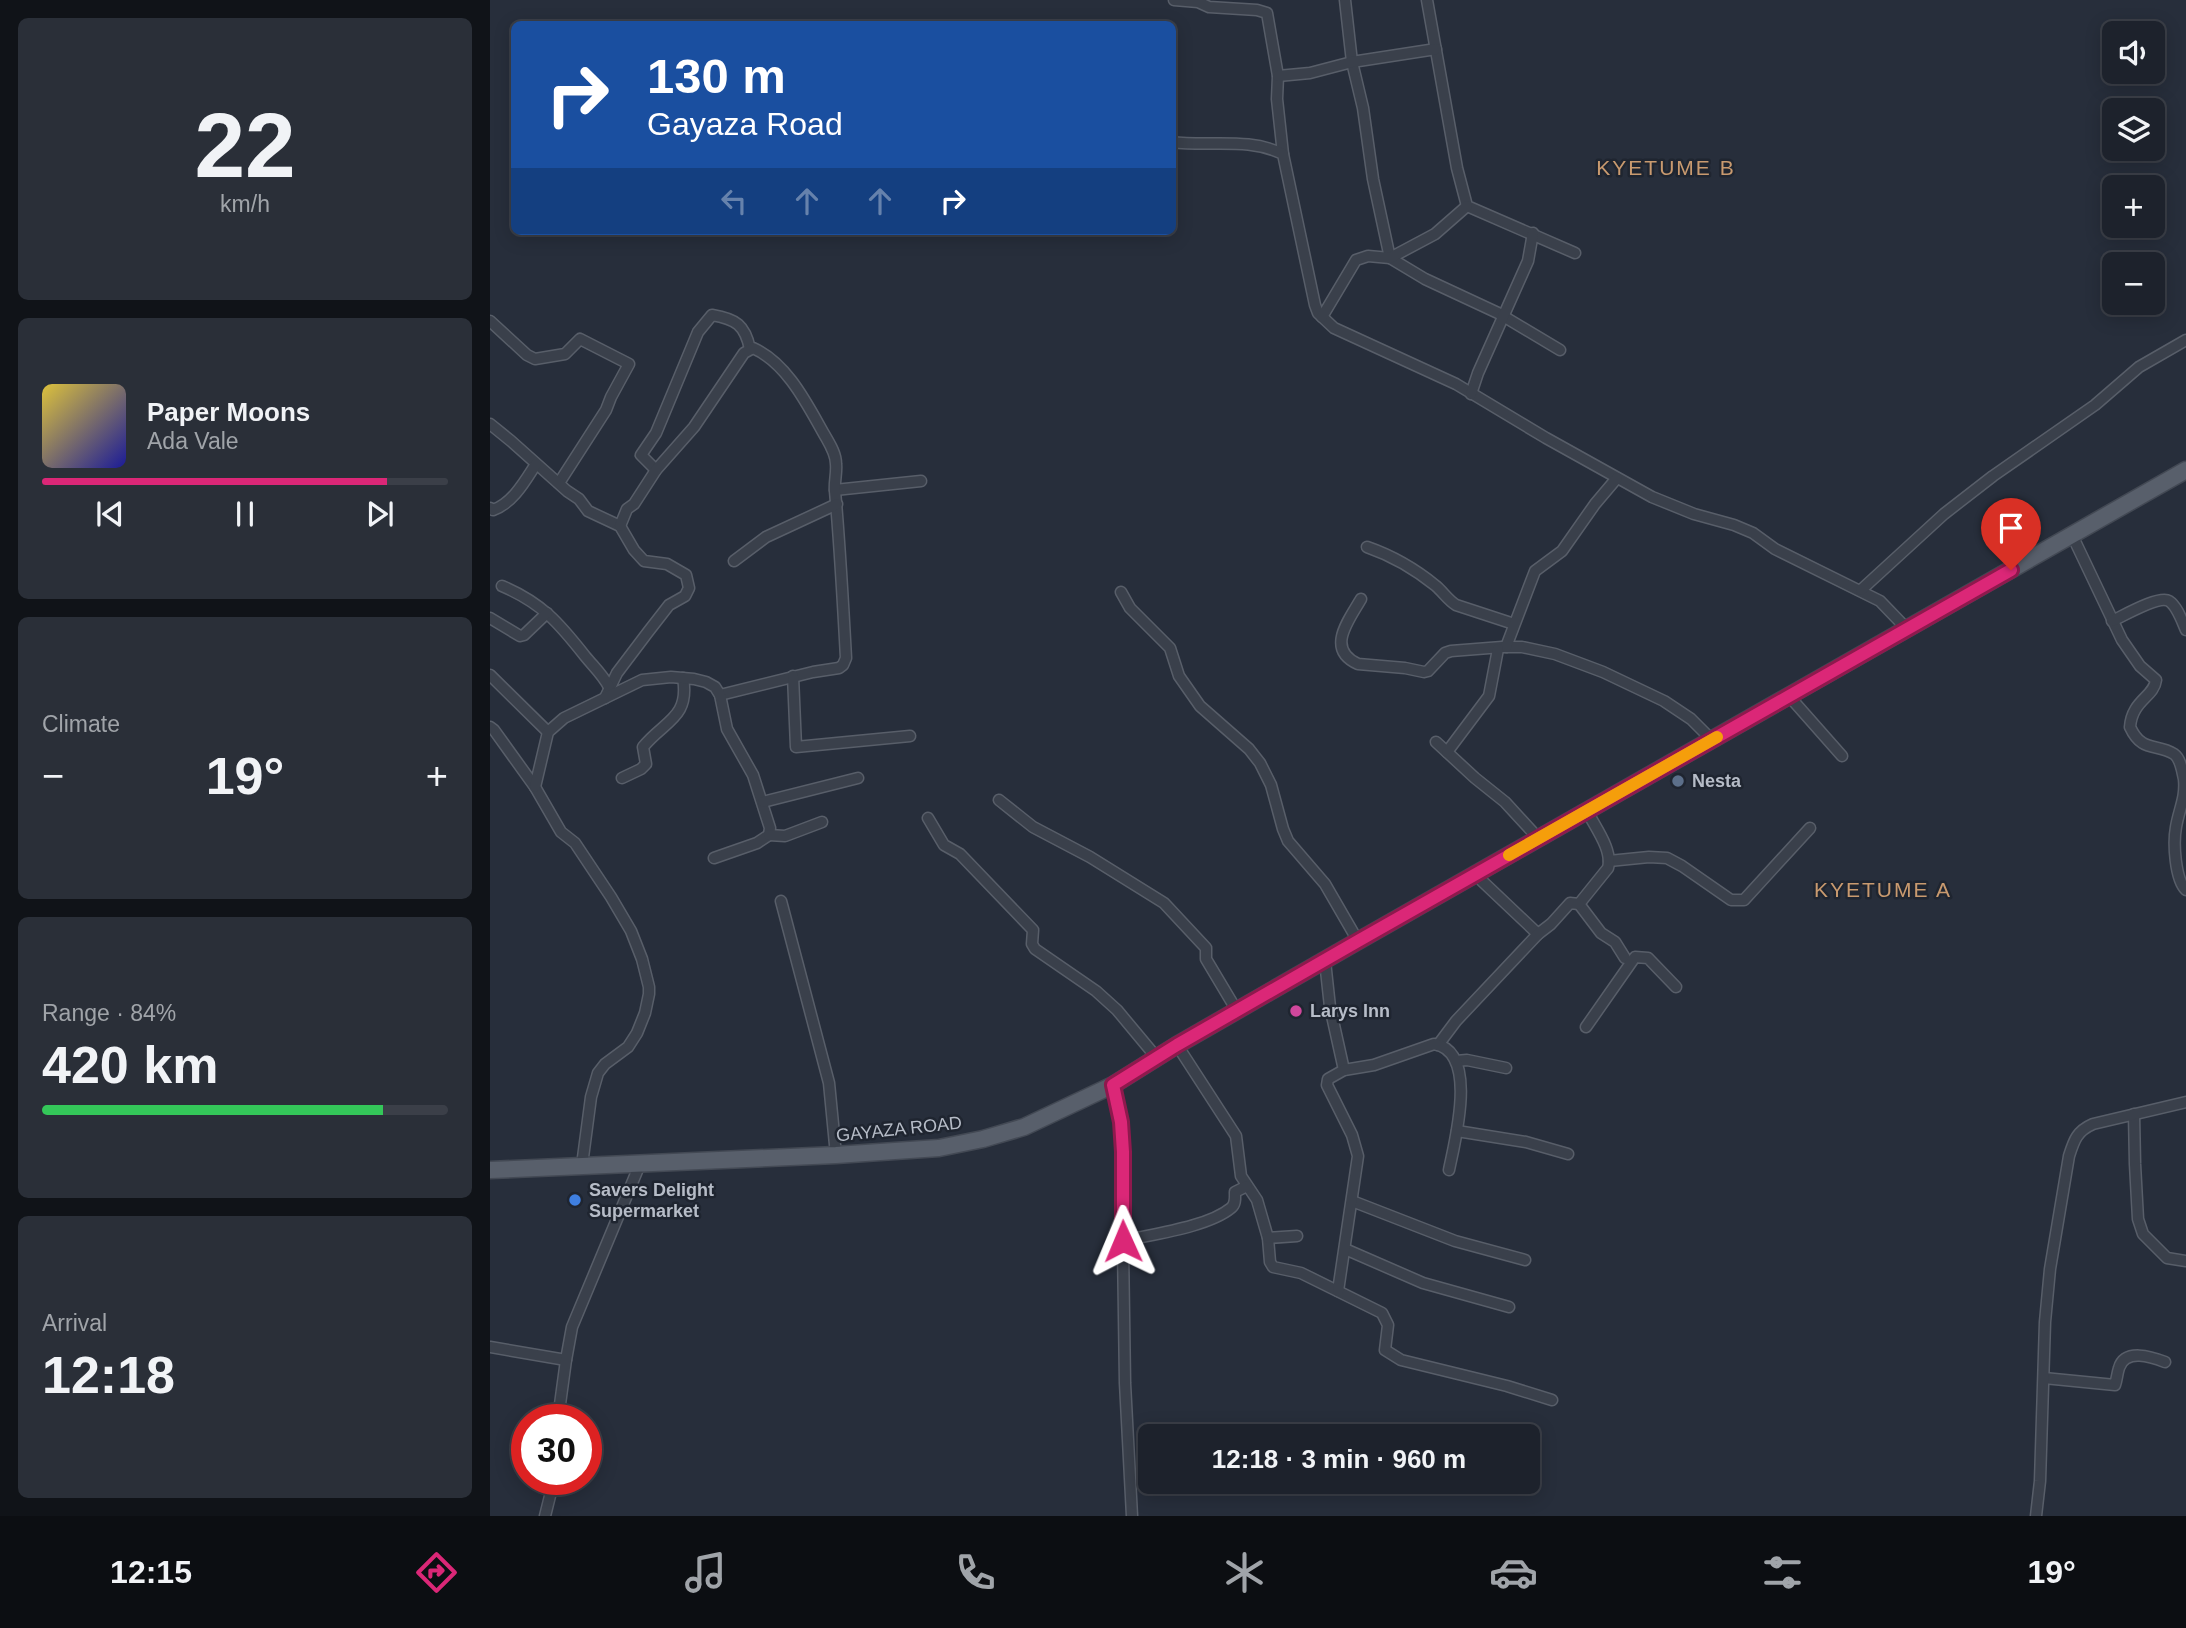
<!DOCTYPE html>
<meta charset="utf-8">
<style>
body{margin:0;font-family:Helvetica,sans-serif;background:#2a2f38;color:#f1f3f6;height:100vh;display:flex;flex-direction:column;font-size:26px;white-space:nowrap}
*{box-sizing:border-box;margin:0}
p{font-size:23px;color:#a0a4a9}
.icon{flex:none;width:38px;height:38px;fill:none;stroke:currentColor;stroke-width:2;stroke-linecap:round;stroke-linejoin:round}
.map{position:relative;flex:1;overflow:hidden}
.details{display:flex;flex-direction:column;gap:18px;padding:18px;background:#101318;width:490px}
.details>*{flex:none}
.top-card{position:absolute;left:21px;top:21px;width:665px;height:214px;border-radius:10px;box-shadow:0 4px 18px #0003,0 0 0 2px #3b3f48;background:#1a4fa0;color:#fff;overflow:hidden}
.controls{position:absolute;left:1612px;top:21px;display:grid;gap:14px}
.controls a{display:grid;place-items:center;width:63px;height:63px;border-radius:10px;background:#1d222c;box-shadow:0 4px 18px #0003,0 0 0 2px #3b3f48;font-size:35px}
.speed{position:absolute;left:21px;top:1404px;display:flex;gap:14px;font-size:35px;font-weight:700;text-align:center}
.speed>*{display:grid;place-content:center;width:91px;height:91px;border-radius:50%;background:#1d222c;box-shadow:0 4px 18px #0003,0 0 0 2px #3b3f48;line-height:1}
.speed .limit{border:10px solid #d22;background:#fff;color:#111}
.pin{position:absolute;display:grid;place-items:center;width:60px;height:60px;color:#fff;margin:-72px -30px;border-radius:50% 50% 50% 0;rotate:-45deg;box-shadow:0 0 7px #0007}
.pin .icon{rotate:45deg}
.me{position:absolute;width:77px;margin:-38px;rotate:359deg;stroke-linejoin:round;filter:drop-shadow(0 0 5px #0008)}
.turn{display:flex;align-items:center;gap:24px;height:147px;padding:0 21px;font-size:32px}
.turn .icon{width:91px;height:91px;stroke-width:2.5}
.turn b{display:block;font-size:49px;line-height:60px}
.lanes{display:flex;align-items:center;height:66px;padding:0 21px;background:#0003;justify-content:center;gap:35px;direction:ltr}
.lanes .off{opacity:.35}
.big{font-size:52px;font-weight:700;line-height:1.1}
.details .card{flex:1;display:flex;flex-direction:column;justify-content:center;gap:10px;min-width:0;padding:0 24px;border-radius:10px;background:#2a2f38}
.details .dial{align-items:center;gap:0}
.dial b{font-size:91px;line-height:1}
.song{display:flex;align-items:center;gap:21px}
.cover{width:84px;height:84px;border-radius:10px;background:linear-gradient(135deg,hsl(50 70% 55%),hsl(240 70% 35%))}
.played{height:7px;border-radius:4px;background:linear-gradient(90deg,#db2777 85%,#3b3f48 85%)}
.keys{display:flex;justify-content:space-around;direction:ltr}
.heat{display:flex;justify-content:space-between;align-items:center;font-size:38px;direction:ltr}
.charge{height:10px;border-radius:5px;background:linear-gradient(90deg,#34c759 84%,#3b3f48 0)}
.trip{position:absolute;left:648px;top:1424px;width:402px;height:70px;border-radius:10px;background:#1d222c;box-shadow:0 4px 18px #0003,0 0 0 2px #3b3f48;font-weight:700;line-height:70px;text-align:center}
.tab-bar{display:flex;height:112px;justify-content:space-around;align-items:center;background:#0c0e12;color:#a0a4a9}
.tab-bar .icon{width:49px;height:49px}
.tab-bar .active{color:#db2777}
.tab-bar b{font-size:32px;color:#f1f3f6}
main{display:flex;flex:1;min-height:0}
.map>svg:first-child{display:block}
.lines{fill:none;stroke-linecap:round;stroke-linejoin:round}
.minor-casing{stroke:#585e69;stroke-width:13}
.primary-casing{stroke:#434954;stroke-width:19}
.minor{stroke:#3a404b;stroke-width:10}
.primary{stroke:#585f6b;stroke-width:16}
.route-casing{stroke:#8e194d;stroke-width:18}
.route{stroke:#db2777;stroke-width:12}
.slow{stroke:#f59e0b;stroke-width:12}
.service-dot{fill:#5c6f8a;stroke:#1f2530;stroke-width:2.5}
.hotel-dot{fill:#d1479c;stroke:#1f2530;stroke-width:2.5}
.shop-dot{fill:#3f7fe0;stroke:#1f2530;stroke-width:2.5}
.labels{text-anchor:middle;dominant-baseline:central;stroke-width:5;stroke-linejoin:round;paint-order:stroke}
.poi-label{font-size:18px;font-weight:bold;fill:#b6bcc7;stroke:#1f2530;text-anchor:start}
.street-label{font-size:18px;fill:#b6bcc7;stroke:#1f2530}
.quarter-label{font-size:21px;letter-spacing:2px;fill:#c99a6f;stroke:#1f2530}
</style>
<main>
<section class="details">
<div class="card dial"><b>22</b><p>km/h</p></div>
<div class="card">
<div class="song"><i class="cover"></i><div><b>Paper Moons</b><p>Ada Vale</p></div></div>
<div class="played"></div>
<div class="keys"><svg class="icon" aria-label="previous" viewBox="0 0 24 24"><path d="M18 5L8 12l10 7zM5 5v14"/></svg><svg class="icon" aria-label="pause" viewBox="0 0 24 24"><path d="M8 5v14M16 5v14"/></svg><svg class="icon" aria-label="next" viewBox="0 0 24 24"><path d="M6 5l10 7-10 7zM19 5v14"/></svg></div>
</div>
<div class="card"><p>Climate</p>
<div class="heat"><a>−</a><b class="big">19°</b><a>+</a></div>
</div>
<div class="card"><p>Range · 84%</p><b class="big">420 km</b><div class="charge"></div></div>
<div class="card"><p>Arrival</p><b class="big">12:18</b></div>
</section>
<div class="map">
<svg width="1696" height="1516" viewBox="0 0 1696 1516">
<rect width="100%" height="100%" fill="#272e3b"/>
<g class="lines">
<defs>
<g id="minor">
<polyline points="684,0 708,2 719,7 767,10 777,13 788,76 787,99 793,154"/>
<polyline points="855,0 862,62 873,108 883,179 900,258 935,279 1008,313 1070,350"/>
<polyline points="937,0 967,168 977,206 1085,253"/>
<polyline points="788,76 820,73 862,62 946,49"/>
<path d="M682 142C720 147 758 137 793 154L825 305 828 313 844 328 966 384 1056 438 1162 497 1204 514 1244 525 1263 533 1285 549 1390 601 1416 628"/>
<polyline points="832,317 866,260 878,256 900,258 945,234 977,206"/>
<polyline points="0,321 37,355 45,359 75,354 90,339 139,364 121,397 116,410 69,483"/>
<polyline points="981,394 988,373 1038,261 1043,233"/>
<polyline points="0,424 21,441 77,491 89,499 98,511 130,526 144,550 154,561 177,564 196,575 199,588 195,596 179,605 158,632 127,673 115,698"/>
<path d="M166 470 151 455 166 433 208 332 222 315C246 319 255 325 260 349"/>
<polyline points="345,490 431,481"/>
<path d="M0 508 3 510C23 503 35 481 46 464"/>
<path d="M130 526 137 509 144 504 166 470 204 427 254 353 263 348C297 363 317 404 334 434 339 443 346 453 346 464 347 473 344 482 345 491 350 546 353 602 356 658L353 665 349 668 323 672 230 695"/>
<path d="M1582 535 1632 640 1650 666 1666 680C1664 697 1642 700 1640 727 1652 753 1666 743 1684 754 1691 759 1692 771 1694 779 1696 798 1689 809 1686 827 1683 843 1685 879 1696 890"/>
<path d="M877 547C903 556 924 568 946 586 953 592 958 600 966 605L1024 624"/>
<polyline points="244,561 276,537 347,504"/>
<path d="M12 586C52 603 69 623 95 656 103 666 113 675 119 687"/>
<polyline points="1371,590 1454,514 1503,476 1605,405 1649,367 1696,340"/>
<polyline points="631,592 640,608 680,648 689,676 710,706 759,749 770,763 781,785 793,829 798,841 835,884 868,941"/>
<path d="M871 599C859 620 835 649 868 664L915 668 934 672 938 671 955 653 961 651 1012 647H1032L1065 654 1113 672 1174 701 1201 719 1222 740"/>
<polyline points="0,618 30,636 34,635 57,613"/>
<path d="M1622 621C1633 616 1669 595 1679 601 1687 606 1692 621 1696 630"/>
<polyline points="1016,647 1045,571 1072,551 1105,504 1127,478"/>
<polyline points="0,675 58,732"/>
<polyline points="303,676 306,747 420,736"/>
<polyline points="1299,696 1352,756"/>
<polyline points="0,727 4,730 45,787 71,832 85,843 121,897 141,931 152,959 159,987 159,994 155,1013 147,1033 138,1047 115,1064 108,1073 101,1097 92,1165"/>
<polyline points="946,742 985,778 1015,802 1048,838"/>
<polyline points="957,752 999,696 1008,649"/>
<path d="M132 778 151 769 156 764 153 747C174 721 200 718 193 678"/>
<polyline points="45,787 58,732 74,718 152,680 181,677 204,679 216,682 225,687 230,695 237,729 263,775 280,828 279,835 267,843 224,858"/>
<polyline points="509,800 543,827 600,857 674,903 716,948 716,959 747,1011"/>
<polyline points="273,802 368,778"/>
<polyline points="438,818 454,845 470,854 543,930 542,944 545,949 606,991 627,1010 667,1058"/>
<polyline points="279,835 295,836 332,822"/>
<polyline points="1119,861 1159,857 1177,858 1192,866 1241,900 1254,900 1320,828"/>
<polyline points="992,881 1048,934"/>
<polyline points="291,901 339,1083 346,1155"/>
<polyline points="1089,904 1111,933 1125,942 1135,958"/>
<polyline points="835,961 840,1007 854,1070"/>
<polyline points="1096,1027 1145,957 1158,958 1186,987"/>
<polyline points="687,1045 746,1136 751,1176 767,1200 778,1238 780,1262 783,1267 811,1273 892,1313 898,1325 895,1350 911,1360 1017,1386 1062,1400"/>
<path d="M948 1045 966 1021 1048 934 1061 924 1080 903 1089 904 1118 868C1123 850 1105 827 1097 811"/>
<polyline points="966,1061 977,1060 1016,1068"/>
<path d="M623 1085C630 1117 634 1146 632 1179L635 1383 642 1516"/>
<polyline points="1644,1114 1645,1164 1648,1219 1653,1234 1677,1258 1696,1261"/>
<polyline points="967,1131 1036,1142 1078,1154"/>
<polyline points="862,1201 965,1241 1035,1260"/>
<polyline points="778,1238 807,1236"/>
<path d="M633 1241C663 1234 718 1227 741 1208 746 1204 745 1198 745 1192L757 1186"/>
<polyline points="855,1249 933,1283 1019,1307"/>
<path d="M848 1291 868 1156 862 1135 837 1085 838 1079 854 1070 884 1065 944 1044C989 1051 965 1140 959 1170"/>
<polyline points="0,1347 76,1360"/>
<path d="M1554 1378 1625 1385C1627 1379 1627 1374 1629 1368 1635 1348 1662 1357 1675 1362"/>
<polyline points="68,1419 76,1360 82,1327 150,1164"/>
<polyline points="55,1516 60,1496 62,1479"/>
<path d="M1546 1516 1550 1481 1555 1322 1560 1269 1579 1156C1584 1140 1587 1131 1603 1124L1696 1102"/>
</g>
<polyline id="primary" points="0,1170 346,1155 449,1148 493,1139 534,1127 623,1085 687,1045 868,941 1696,470"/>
</defs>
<use href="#minor" class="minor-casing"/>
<use href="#primary" class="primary-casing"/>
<use href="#minor" class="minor"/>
<use href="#primary" class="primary"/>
</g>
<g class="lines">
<defs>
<polyline id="route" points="633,1241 633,1152 631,1122 623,1085 687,1045 868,941 1521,570"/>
</defs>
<use href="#route" class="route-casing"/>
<use href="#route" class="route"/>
<polyline class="slow" points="1019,855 1227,737"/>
</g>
<circle class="service-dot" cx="1188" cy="781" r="7"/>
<circle class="hotel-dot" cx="806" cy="1011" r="7"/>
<circle class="shop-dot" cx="85" cy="1200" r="7"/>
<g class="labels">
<g class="poi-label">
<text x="1202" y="781">Nesta</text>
<text x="820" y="1011">Larys Inn</text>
<text x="99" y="1190">Savers Delight<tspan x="99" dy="21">Supermarket</tspan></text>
</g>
<g class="street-label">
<text transform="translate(409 1129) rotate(-6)">GAYAZA ROAD</text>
</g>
<g class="quarter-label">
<text x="1176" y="167">KYETUME B</text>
<text x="1393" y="889">KYETUME A</text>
</g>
</g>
</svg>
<div class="controls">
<a><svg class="icon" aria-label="sound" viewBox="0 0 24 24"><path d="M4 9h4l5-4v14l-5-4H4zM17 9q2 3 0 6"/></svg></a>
<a><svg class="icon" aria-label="layers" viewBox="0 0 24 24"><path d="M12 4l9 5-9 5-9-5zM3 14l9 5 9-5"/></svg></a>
<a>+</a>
<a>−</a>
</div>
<div class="speed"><div class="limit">30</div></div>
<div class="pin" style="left:1521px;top:570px;background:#d93025"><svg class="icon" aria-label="arrive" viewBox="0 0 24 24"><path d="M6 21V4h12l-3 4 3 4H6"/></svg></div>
<svg class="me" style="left:633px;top:1241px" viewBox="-20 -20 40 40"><path d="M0-17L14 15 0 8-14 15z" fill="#db2777" stroke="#fff" stroke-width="4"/></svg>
<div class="trip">12:18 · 3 min · 960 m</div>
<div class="top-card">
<div class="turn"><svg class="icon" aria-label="right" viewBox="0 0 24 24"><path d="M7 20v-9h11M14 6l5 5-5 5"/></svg><div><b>130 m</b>Gayaza Road</div></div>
<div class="lanes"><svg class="icon off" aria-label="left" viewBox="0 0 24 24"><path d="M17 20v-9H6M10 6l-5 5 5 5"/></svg><svg class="icon off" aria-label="ahead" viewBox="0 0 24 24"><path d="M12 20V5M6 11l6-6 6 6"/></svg><svg class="icon off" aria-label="ahead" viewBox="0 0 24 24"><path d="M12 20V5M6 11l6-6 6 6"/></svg><svg class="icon" aria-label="right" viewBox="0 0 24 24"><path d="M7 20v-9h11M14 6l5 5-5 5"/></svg></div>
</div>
</div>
</main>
<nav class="tab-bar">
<b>12:15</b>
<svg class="icon active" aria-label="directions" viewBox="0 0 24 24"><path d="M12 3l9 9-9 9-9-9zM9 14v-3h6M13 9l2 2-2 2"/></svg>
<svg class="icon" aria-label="music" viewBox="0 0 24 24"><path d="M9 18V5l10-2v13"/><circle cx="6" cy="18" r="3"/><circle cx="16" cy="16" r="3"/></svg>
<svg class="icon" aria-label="phone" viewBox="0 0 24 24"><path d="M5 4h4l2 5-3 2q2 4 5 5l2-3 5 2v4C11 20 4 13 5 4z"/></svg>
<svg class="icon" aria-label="climate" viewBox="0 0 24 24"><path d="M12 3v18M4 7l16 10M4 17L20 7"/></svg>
<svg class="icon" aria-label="car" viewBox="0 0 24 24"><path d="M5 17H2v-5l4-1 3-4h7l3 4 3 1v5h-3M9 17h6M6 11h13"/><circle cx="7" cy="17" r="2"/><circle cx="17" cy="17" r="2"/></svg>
<svg class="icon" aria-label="filters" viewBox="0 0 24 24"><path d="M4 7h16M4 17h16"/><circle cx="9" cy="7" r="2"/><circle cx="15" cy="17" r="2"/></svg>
<b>19°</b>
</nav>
